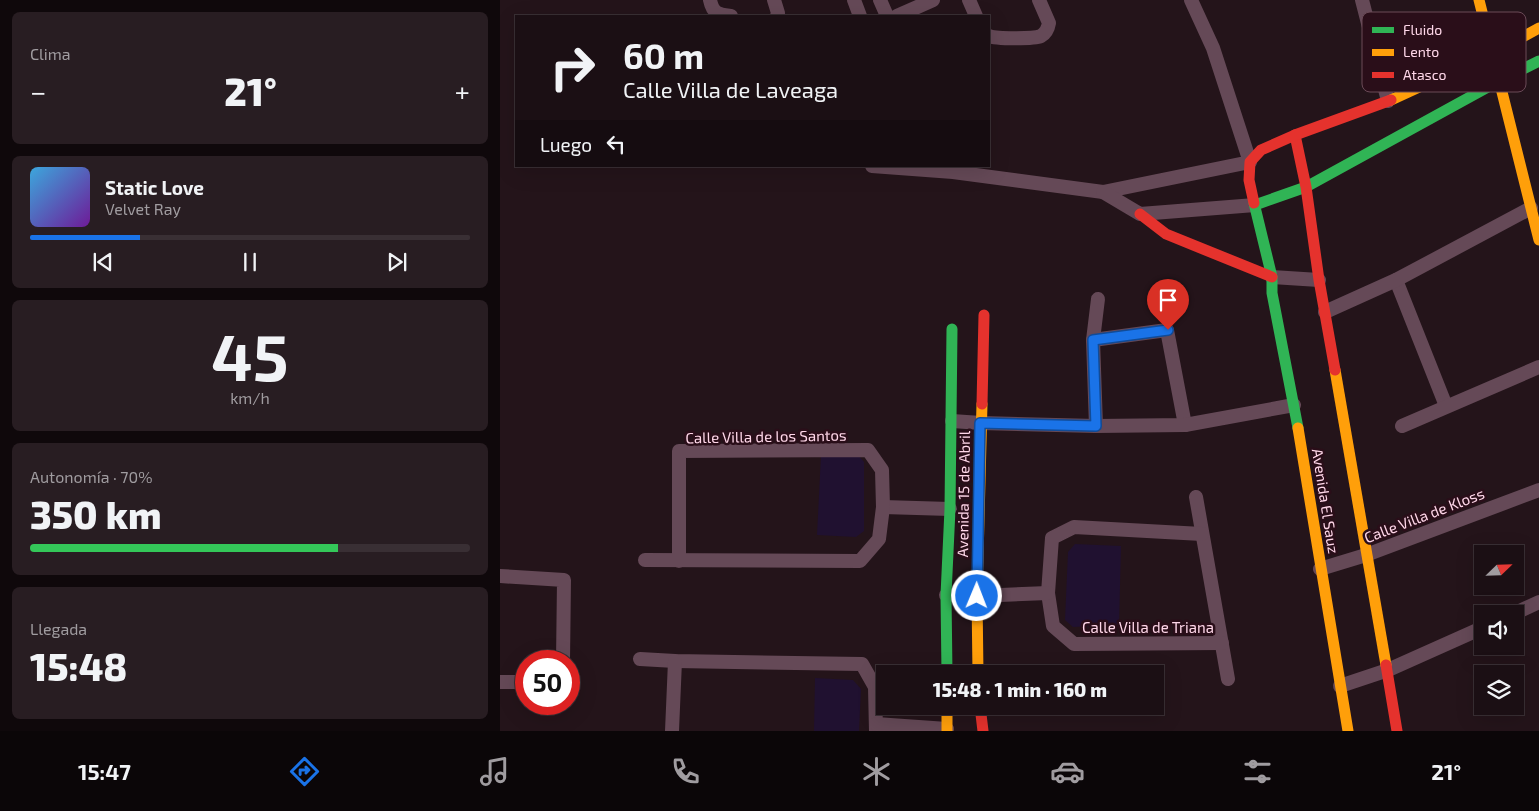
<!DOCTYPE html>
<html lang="es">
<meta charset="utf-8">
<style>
body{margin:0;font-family:"Exo 2",sans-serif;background:#281d22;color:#f1f3f6;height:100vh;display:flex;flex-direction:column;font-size:19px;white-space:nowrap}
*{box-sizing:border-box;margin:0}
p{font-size:16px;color:#a09ca0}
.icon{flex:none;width:28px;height:28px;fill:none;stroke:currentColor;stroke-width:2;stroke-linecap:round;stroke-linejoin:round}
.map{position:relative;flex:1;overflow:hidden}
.panel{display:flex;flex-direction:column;gap:12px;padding:12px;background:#0f080b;width:500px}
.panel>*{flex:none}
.hud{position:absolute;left:15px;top:15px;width:475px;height:152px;border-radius:0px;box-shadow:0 5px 20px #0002,0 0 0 1px #392f34;background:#1b0f14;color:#f1f3f6;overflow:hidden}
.needle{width:32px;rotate:67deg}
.tools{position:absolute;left:974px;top:545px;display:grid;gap:10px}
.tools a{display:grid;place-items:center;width:50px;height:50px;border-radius:0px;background:#1b0f14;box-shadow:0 5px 20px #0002,0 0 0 1px #392f34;font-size:25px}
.speed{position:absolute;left:15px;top:650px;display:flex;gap:10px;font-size:25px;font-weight:700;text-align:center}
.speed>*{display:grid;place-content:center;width:65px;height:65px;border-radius:50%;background:#1b0f14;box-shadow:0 5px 20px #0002,0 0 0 1px #392f34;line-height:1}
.speed .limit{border:8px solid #d22;background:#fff;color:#111}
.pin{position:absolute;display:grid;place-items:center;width:42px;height:42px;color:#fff;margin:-51px -21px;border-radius:50% 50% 50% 0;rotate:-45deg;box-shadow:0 0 5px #0007}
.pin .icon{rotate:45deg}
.me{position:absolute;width:55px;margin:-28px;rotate:1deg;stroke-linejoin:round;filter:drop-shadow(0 0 4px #0008)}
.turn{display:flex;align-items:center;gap:18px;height:105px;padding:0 25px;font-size:22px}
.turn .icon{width:65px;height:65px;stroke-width:2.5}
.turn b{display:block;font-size:35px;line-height:42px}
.then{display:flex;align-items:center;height:48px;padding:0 25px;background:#0003;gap:10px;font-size:19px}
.big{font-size:38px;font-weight:800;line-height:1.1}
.panel .widget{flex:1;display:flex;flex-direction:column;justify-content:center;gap:8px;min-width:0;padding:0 18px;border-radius:8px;background:#281d22}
.panel .dial{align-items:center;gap:0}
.dial b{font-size:65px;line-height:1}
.song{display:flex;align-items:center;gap:15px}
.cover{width:60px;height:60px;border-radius:8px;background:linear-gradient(135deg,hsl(200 70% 55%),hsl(280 70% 35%))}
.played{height:5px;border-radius:2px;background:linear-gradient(90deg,#1a73e8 25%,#392f34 25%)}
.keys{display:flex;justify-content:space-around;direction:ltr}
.heat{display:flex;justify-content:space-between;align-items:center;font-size:28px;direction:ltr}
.charge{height:8px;border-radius:4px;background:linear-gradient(90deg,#34c759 70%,#392f34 0)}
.trip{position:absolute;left:376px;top:665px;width:288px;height:50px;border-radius:0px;background:#1b0f14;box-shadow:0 5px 20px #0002,0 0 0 1px #392f34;font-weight:800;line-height:50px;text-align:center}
.menu{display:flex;height:80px;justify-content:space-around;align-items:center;background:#0b0608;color:#a09ca0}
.menu .icon{width:35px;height:35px}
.menu .active{color:#1a73e8}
.menu b{font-size:22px;color:#f1f3f6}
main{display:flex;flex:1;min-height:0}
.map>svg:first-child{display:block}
.green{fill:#201130}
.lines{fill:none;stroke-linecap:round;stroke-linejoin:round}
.street{stroke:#654957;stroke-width:14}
.fast{stroke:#30b455;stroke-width:11}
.slow{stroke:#ff9f0a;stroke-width:11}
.jam{stroke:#e5322d;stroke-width:11}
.route-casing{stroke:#114b97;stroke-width:12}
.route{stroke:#1a73e8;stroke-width:9}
.labels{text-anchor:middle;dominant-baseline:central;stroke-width:5;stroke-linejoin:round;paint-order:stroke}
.street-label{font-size:15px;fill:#ffd7e9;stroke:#2a0e19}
.key{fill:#2a0e19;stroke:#6a4a57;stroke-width:1}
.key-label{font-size:14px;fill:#ffd7e9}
</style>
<main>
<section class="panel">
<div class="widget"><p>Clima</p>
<div class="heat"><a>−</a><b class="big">21°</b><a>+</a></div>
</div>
<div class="widget">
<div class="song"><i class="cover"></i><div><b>Static Love</b><p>Velvet Ray</p></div></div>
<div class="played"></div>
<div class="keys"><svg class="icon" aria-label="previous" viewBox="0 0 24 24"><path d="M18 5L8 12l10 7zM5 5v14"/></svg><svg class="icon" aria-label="pause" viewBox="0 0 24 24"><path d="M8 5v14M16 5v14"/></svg><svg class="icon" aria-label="next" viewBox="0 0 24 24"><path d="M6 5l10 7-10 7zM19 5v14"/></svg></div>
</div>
<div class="widget dial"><b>45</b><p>km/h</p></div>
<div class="widget"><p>Autonomía · 70%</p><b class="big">350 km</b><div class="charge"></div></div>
<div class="widget"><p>Llegada</p><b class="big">15:48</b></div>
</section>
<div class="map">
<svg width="1039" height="731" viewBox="0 0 1039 731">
<rect width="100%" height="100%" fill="#24141a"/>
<g class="green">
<polygon points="321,455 358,455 364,462 364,531 356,537 317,535"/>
<polygon points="575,544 621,546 619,625 573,627 565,620 568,552"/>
<polygon points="315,678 353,680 361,689 359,731 314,731"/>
</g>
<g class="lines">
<g class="street">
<path d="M210 0C213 14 218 14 231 16"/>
<polyline points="274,0 278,13 277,16"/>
<polyline points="354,0 360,16"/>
<polyline points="380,0 387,16"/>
<polyline points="469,0 476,16"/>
<polyline points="862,0 888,101"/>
<polyline points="397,16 433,0"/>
<path d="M489 36C496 39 534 39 541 36 546 33 548 29 549 23L539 0"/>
<polyline points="372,166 453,172 603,192 750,162 713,48 691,0"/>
<polyline points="603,192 640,214 755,205"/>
<polyline points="772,277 819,280"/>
<polyline points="896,280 946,406"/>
<polyline points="825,312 896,280 1031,208"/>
<polyline points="593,340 667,330 685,425"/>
<polyline points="452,421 481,423 596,426 685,425 794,405"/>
<polyline points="596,426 593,340 598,299"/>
<polyline points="902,426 1039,367"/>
<polyline points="696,497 728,679"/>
<polyline points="383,507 450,509"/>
<polyline points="702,534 574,527 552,538 548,593 553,626 574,644 722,643"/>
<polyline points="145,560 360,561 379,539 383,507 382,470 368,450 179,451 179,561"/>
<polyline points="820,569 866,555 1039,490"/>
<polyline points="0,576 64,580 63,661"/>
<polyline points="446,595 477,596 548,593"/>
<polyline points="1013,614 1039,602"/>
<polyline points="140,659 175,661 362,664 375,687 376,731"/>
<polyline points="0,682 26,682"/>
<polyline points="840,686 888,670 982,628"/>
<polyline points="376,724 447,729"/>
<polyline points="172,731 175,661"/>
</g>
<g class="fast">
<polyline points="754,203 772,277 772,293 798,428"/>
<polyline points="755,205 806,187 999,81 1039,61"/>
<polyline points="447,674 446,595 450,509 452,329"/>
</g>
<g class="slow">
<polyline points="979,0 1039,240"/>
<polyline points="891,100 993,53 1039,28"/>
<polyline points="835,370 886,665"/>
<polyline points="798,428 848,731"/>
<polyline points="478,674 477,596 482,404"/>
<polyline points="447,706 447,731"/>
</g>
<g class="jam">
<polyline points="795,135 806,187 819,280 835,370"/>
<polyline points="754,203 749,180 750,162 761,150 795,135 891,100"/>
<polyline points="640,214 666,234 772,277"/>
<polyline points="482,404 484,315"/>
<polyline points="886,665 897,731"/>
<polyline points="480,706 483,731"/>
</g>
</g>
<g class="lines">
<defs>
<polyline id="route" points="477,596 480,423 596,426 593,340 668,330"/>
</defs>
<use href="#route" class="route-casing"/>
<use href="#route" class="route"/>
</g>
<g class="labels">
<g class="street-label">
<text transform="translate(266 436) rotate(-1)">Calle Villa de los Santos</text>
<text transform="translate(463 494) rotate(-89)">Avenida 15 de Abril</text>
<text transform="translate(826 501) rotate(81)">Avenida El Sauz</text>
<text transform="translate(924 515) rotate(-21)">Calle Villa de Kloss</text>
<text x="648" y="627">Calle Villa de Triana</text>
</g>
</g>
<rect x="862" y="12" width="164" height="80" rx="8" class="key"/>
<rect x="872" y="27" width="22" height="6" fill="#30b455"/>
<rect x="872" y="49" width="22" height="7" fill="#ff9f0a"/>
<rect x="872" y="72" width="22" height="6" fill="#e5322d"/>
<g class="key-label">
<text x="903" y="35">Fluido</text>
<text x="903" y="57">Lento</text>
<text x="903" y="80">Atasco</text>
</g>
</svg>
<div class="tools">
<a><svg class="needle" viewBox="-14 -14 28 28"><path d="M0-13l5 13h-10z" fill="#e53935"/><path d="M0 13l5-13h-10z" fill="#a09ca0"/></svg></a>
<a><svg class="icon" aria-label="sound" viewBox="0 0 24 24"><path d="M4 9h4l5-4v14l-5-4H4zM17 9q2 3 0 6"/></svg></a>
<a><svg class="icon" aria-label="layers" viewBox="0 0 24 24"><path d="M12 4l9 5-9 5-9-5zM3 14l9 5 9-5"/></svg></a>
</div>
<div class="speed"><div class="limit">50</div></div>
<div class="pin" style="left:668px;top:330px;background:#d93025"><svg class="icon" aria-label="arrive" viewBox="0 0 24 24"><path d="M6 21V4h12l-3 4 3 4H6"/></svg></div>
<svg class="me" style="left:477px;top:596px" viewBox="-20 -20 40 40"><circle r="17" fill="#1a73e8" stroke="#fff" stroke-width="3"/><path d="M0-11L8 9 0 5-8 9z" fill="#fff"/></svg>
<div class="trip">15:48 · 1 min · 160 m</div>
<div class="hud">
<div class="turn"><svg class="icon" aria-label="right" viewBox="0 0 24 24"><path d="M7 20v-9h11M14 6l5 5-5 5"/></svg><div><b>60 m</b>Calle Villa de Laveaga</div></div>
<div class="then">Luego<svg class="icon" aria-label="left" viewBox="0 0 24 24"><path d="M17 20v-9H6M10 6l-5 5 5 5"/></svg></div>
</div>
</div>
</main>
<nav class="menu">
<b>15:47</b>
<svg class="icon active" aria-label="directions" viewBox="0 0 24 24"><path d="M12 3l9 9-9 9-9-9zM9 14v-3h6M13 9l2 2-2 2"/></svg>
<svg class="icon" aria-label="music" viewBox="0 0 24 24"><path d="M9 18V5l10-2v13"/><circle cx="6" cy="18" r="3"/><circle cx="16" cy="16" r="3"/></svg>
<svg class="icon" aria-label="phone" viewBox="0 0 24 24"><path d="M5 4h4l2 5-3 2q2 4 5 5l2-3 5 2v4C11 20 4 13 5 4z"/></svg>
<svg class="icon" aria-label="climate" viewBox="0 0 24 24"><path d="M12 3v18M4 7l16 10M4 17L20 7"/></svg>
<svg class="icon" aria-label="car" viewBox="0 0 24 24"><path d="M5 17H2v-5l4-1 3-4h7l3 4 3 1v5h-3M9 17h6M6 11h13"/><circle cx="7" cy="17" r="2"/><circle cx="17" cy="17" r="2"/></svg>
<svg class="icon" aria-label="filters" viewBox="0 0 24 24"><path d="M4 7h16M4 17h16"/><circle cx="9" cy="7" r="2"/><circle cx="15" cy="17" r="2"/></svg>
<b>21°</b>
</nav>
